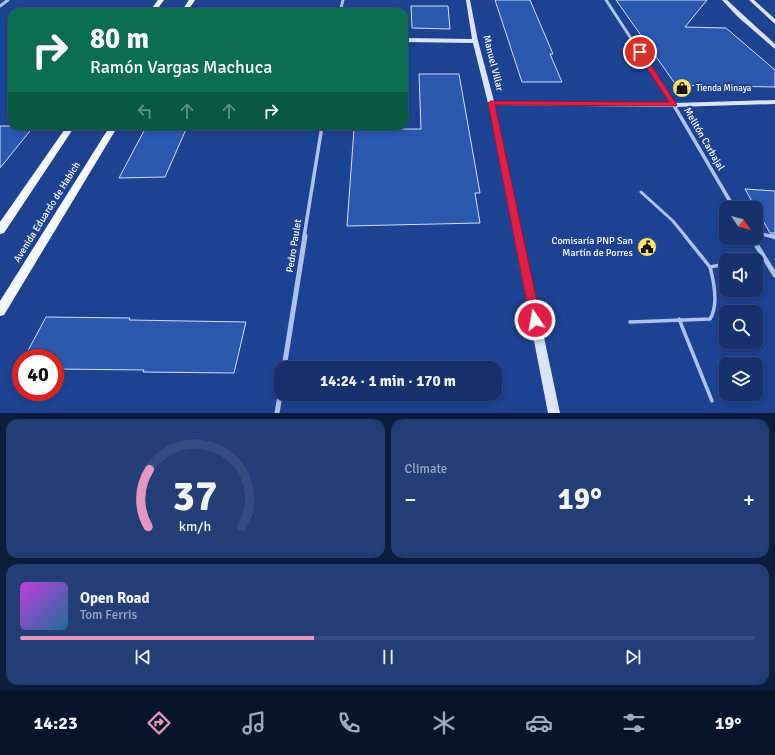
<!DOCTYPE html>
<meta charset="utf-8">
<style>
body{margin:0;font-family:Signika,sans-serif;background:#223e75;color:#f1f3f6;height:100vh;display:flex;flex-direction:column;font-size:15px;white-space:nowrap}
*{box-sizing:border-box;margin:0}
p{font-size:13px;color:#9daac2}
.icon{flex:none;width:22px;height:22px;fill:none;stroke:currentColor;stroke-width:2;stroke-linecap:round;stroke-linejoin:round}
.map{position:relative;height:413px;overflow:hidden}
.side{display:flex;flex-direction:column;gap:6px;padding:6px;background:#0c1c3c;flex:1}
.side>*{flex:none}
.guide{position:absolute;left:8px;top:8px;width:400px;height:122px;border-radius:12px;box-shadow:0 2px 6px #0003,0 0 0 1px #344d80;background:#0b6e4f;color:#fff;overflow:hidden}
.needle{width:26px;rotate:125deg}
.buttons{position:absolute;left:719px;top:201px;display:grid;gap:8px}
.buttons a{display:grid;place-items:center;width:44px;height:44px;border-radius:8px;background:#15326d;box-shadow:0 2px 6px #0003,0 0 0 1px #344d80;font-size:20px}
.speed{position:absolute;left:12px;top:349px;display:flex;gap:8px;font-size:20px;font-weight:700;text-align:center}
.speed>*{display:grid;place-content:center;width:52px;height:52px;border-radius:50%;background:#15326d;box-shadow:0 2px 6px #0003,0 0 0 1px #344d80;line-height:1}
.speed .limit{border:6px solid #d22;background:#fff;color:#111}
.pin{position:absolute;display:grid;place-items:center;width:34px;height:34px;color:#fff;margin:-17px;border:2px solid #fff;border-radius:50%;box-shadow:0 1px 4px #0007}
.me{position:absolute;width:44px;margin:-22px;rotate:348deg;stroke-linejoin:round;filter:drop-shadow(0 0 3px #0008)}
.turn{display:flex;align-items:center;gap:14px;height:84px;padding:0 16px;font-size:18px}
.turn .icon{width:52px;height:52px;stroke-width:2.5}
.turn b{display:block;font-size:28px;line-height:34px}
.lanes{display:flex;align-items:center;height:38px;padding:0 16px;background:#0003;justify-content:center;gap:20px;direction:ltr}
.lanes .off{opacity:.35}
.big{font-size:30px;font-weight:800;line-height:1.1}
.side .card{flex:1;display:flex;flex-direction:column;justify-content:center;gap:6px;min-width:0;padding:0 14px;border-radius:12px;background:#223e75}
.side .dial{align-items:center;gap:0}
.dial svg{height:104px;overflow:visible;fill:none;stroke:#344d80;stroke-width:7;stroke-linecap:round;text-anchor:middle}
.dial text{fill:#f1f3f6;stroke:none}
.song{display:flex;align-items:center;gap:12px}
.cover{width:48px;height:48px;border-radius:6px;background:linear-gradient(135deg,hsl(290 70% 55%),hsl(200 70% 35%))}
.played{height:4px;border-radius:2px;background:linear-gradient(90deg,#e797bd 40%,#344d80 40%)}
.keys{display:flex;justify-content:space-around;direction:ltr}
.heat{display:flex;justify-content:space-between;align-items:center;font-size:22px;direction:ltr}
.side .tiles{flex:1;display:grid;gap:6px;grid-template-columns:1fr 1fr}
.card:last-child{grid-column:span 2}
.trip{position:absolute;left:274px;top:361px;width:228px;height:40px;border-radius:12px;background:#15326d;box-shadow:0 2px 6px #0003,0 0 0 1px #344d80;font-weight:800;line-height:40px;text-align:center}
.tab-bar{display:flex;height:64px;justify-content:space-around;align-items:center;background:#08142c;color:#9daac2}
.tab-bar .icon{width:28px;height:28px}
.tab-bar .on{color:#e797bd}
.tab-bar b{font-size:18px;color:#f1f3f6}
.map>svg:first-child{display:block}
.building{fill:#2b59af;stroke:#d3e0fa}
.lines{fill:none;stroke-linecap:round;stroke-linejoin:round}
.lane-far1{stroke:#acc3ee;stroke-width:3}
.lane{stroke:#acc3ee;stroke-width:3.5}
.street-far2{stroke:#acc3ee;stroke-width:3}
.street-far1{stroke:#acc3ee;stroke-width:3.5}
.street{stroke:#acc3ee;stroke-width:5}
.secondary{fill:#d9e4fa;fill-rule:evenodd}
.primary{fill:#f4f7ff;fill-rule:evenodd}
.route{fill:#e11d48;stroke:#92132f}
.labels{text-anchor:middle;dominant-baseline:central;stroke-width:4;stroke-linejoin:round;paint-order:stroke}
.far-poi-label{font-size:9px;fill:#fff;stroke:#1c4391;text-anchor:start}
.street-label{font-size:10px;fill:#fff;stroke:#1c4391}
.poi-label{font-size:10px;fill:#fff;stroke:#1c4391;text-anchor:end}
</style>
<div class="map">
<svg width="775" height="413" viewBox="0 0 775 413">
<rect width="100%" height="100%" fill="#1c4391"/>
<g class="building">
<polygon points="495,0 530,0 553,54 550,54 562,82 522,82"/>
<polygon points="616,0 707,0 685,27 726,28 775,70 775,87 676,85"/>
<polygon points="411,6 448,6 450,29 412,28"/>
<polygon points="419,74 459,74 480,193 475,193 480,223 347,226 354,129 421,129"/>
<polygon points="0,126 34,126 0,168"/>
<polygon points="146,127 187,127 165,177 119,178"/>
<polygon points="745,189 775,191 775,233 770,233"/>
<polygon points="46,317 130,318 129,320 246,322 234,373 143,372 144,370 55,369 55,358 24,358"/>
</g>
<g class="lines">
<polyline class="lane-far1" points="641,192 673,221 686,237"/>
<g class="lane">
<polyline points="685,236 710,267"/>
<polyline points="752,260 764,258"/>
<polyline points="679,319 712,401"/>
<path d="M630 322 710 319C719 305 714 282 710 267L726 264"/>
</g>
<g class="street-far2">
<polyline points="606,0 673,103"/>
<polyline points="0,6 8,0"/>
<polyline points="340,12 343,0"/>
</g>
<g class="street-far1">
<polyline points="672,102 734,208"/>
<polyline points="756,233 775,237"/>
<polyline points="304,237 322,126"/>
</g>
<g class="street">
<polyline points="772,236 775,237"/>
<polyline points="752,238 775,275"/>
<polyline points="284,368 305,236"/>
<polyline points="277,413 281,390"/>
</g>
<g class="secondary">
<polygon points="466,0 470,0 478,41 494,101 674,103 775,100 775,104 674,107 495,105 560,413 548,413 488,103 473,43 404,42 404,38 472,39"/>
<polygon points="722,0 727,0 775,44 775,49 738,17"/>
<polygon points="749,0 754,0 775,19 775,24"/>
</g>
<g class="primary">
<polygon points="158,0 164,0 155,12 149,12"/>
<polygon points="189,0 195,0 187,12 181,12"/>
<polygon points="67,126 75,126 4,233 0,234 0,222"/>
<polygon points="110,126 118,126 4,315 0,316 0,301"/>
</g>
</g>
<polygon class="route" points="637,51 642,51 677,105 676,106 495,105 541,320 539,324 535,325 531,324 488,103 491,101 669,102 636,52"/>
<defs>
<symbol id="shop-disc" viewBox="-11 -11 22 22"><circle r="9.5" fill="#fee36a" stroke="#1c4391"/><path d="M-5-2.5h2.3a2.7 3.5 0 0 1 5.4 0H5L5.5 6h-11ZM-1.5-2.5h3a1.5 2.3 0 0 0-3 0Z" fill="#111"/></symbol>
<symbol id="civic-disc" viewBox="-11 -11 22 22"><circle r="9.5" fill="#fee36a" stroke="#1c4391"/><path d="M-.6-6.5H3V-4.5H.6V-3L4-1V1h2V6H-6V1h2V-1L-.6-3ZM-1.2 2.5V6h2.4V2.5Z" fill="#111"/></symbol>
</defs>
<g fill-rule="evenodd">
<use href="#shop-disc" x="671" y="77" width="22" height="22"/>
<use href="#civic-disc" x="636" y="236" width="22" height="22"/>
</g>
<g class="labels">
<g class="far-poi-label">
<text x="696" y="88">Tienda Minaya</text>
</g>
<g class="street-label">
<text transform="translate(493 63) rotate(76)">Manuel Villar</text>
<text transform="translate(704 139) rotate(60)">Melitón Carbajal</text>
<text transform="translate(47 212) rotate(-58)">Avenida Eduardo de Habich</text>
<text transform="translate(294 246) rotate(-81)">Pedro Paulet</text>
</g>
<g class="poi-label">
<text x="633" y="241">Comisaría PNP San<tspan x="633" dy="12">Martín de Porres</tspan></text>
</g>
</g>
</svg>
<div class="buttons">
<a><svg class="needle" viewBox="-14 -14 28 28"><path d="M0-13l5 13h-10z" fill="#e53935"/><path d="M0 13l5-13h-10z" fill="#9daac2"/></svg></a>
<a><svg class="icon" aria-label="sound" viewBox="0 0 24 24"><path d="M4 9h4l5-4v14l-5-4H4zM17 9q2 3 0 6"/></svg></a>
<a><svg class="icon" aria-label="search" viewBox="0 0 24 24"><circle cx="10" cy="10" r="6"/><path d="M15 15l6 6"/></svg></a>
<a><svg class="icon" aria-label="layers" viewBox="0 0 24 24"><path d="M12 4l9 5-9 5-9-5zM3 14l9 5 9-5"/></svg></a>
</div>
<div class="speed"><div class="limit">40</div></div>
<div class="pin" style="left:640px;top:52px;background:#d93025"><svg class="icon" aria-label="arrive" viewBox="0 0 24 24"><path d="M6 21V4h12l-3 4 3 4H6"/></svg></div>
<svg class="me" style="left:535px;top:320px" viewBox="-20 -20 40 40"><circle r="17" fill="#e11d48" stroke="#fff" stroke-width="3"/><path d="M0-11L8 9 0 5-8 9z" fill="#fff"/></svg>
<div class="trip">14:24 · 1 min · 170 m</div>
<div class="guide">
<div class="turn"><svg class="icon" aria-label="right" viewBox="0 0 24 24"><path d="M7 20v-9h11M14 6l5 5-5 5"/></svg><div><b>80 m</b>Ramón Vargas Machuca</div></div>
<div class="lanes"><svg class="icon off" aria-label="left" viewBox="0 0 24 24"><path d="M17 20v-9H6M10 6l-5 5 5 5"/></svg><svg class="icon off" aria-label="ahead" viewBox="0 0 24 24"><path d="M12 20V5M6 11l6-6 6 6"/></svg><svg class="icon off" aria-label="ahead" viewBox="0 0 24 24"><path d="M12 20V5M6 11l6-6 6 6"/></svg><svg class="icon" aria-label="right" viewBox="0 0 24 24"><path d="M7 20v-9h11M14 6l5 5-5 5"/></svg></div>
</div>
</div>
<section class="side">
<div class="tiles">
<div class="card dial"><svg viewBox="0 0 100 80">
<path d="M14 69A42 42 0 1 1 86 69"/>
<path d="M14 69A42 42 0 0 1 15 25" stroke="#e797bd"/>
<text x="50" y="56" font-size="32" font-weight="700">37</text>
<text x="50" y="72" font-size="11">km/h</text>
</svg></div>
<div class="card"><p>Climate</p>
<div class="heat"><a>−</a><b class="big">19°</b><a>+</a></div>
</div>
<div class="card">
<div class="song"><i class="cover"></i><div><b>Open Road</b><p>Tom Ferris</p></div></div>
<div class="played"></div>
<div class="keys"><svg class="icon" aria-label="previous" viewBox="0 0 24 24"><path d="M18 5L8 12l10 7zM5 5v14"/></svg><svg class="icon" aria-label="pause" viewBox="0 0 24 24"><path d="M8 5v14M16 5v14"/></svg><svg class="icon" aria-label="next" viewBox="0 0 24 24"><path d="M6 5l10 7-10 7zM19 5v14"/></svg></div>
</div>
</div>
</section>
<nav class="tab-bar">
<b>14:23</b>
<svg class="icon on" aria-label="directions" viewBox="0 0 24 24"><path d="M12 3l9 9-9 9-9-9zM9 14v-3h6M13 9l2 2-2 2"/></svg>
<svg class="icon" aria-label="music" viewBox="0 0 24 24"><path d="M9 18V5l10-2v13"/><circle cx="6" cy="18" r="3"/><circle cx="16" cy="16" r="3"/></svg>
<svg class="icon" aria-label="phone" viewBox="0 0 24 24"><path d="M5 4h4l2 5-3 2q2 4 5 5l2-3 5 2v4C11 20 4 13 5 4z"/></svg>
<svg class="icon" aria-label="climate" viewBox="0 0 24 24"><path d="M12 3v18M4 7l16 10M4 17L20 7"/></svg>
<svg class="icon" aria-label="car" viewBox="0 0 24 24"><path d="M5 17H2v-5l4-1 3-4h7l3 4 3 1v5h-3M9 17h6M6 11h13"/><circle cx="7" cy="17" r="2"/><circle cx="17" cy="17" r="2"/></svg>
<svg class="icon" aria-label="filters" viewBox="0 0 24 24"><path d="M4 7h16M4 17h16"/><circle cx="9" cy="7" r="2"/><circle cx="15" cy="17" r="2"/></svg>
<b>19°</b>
</nav>
